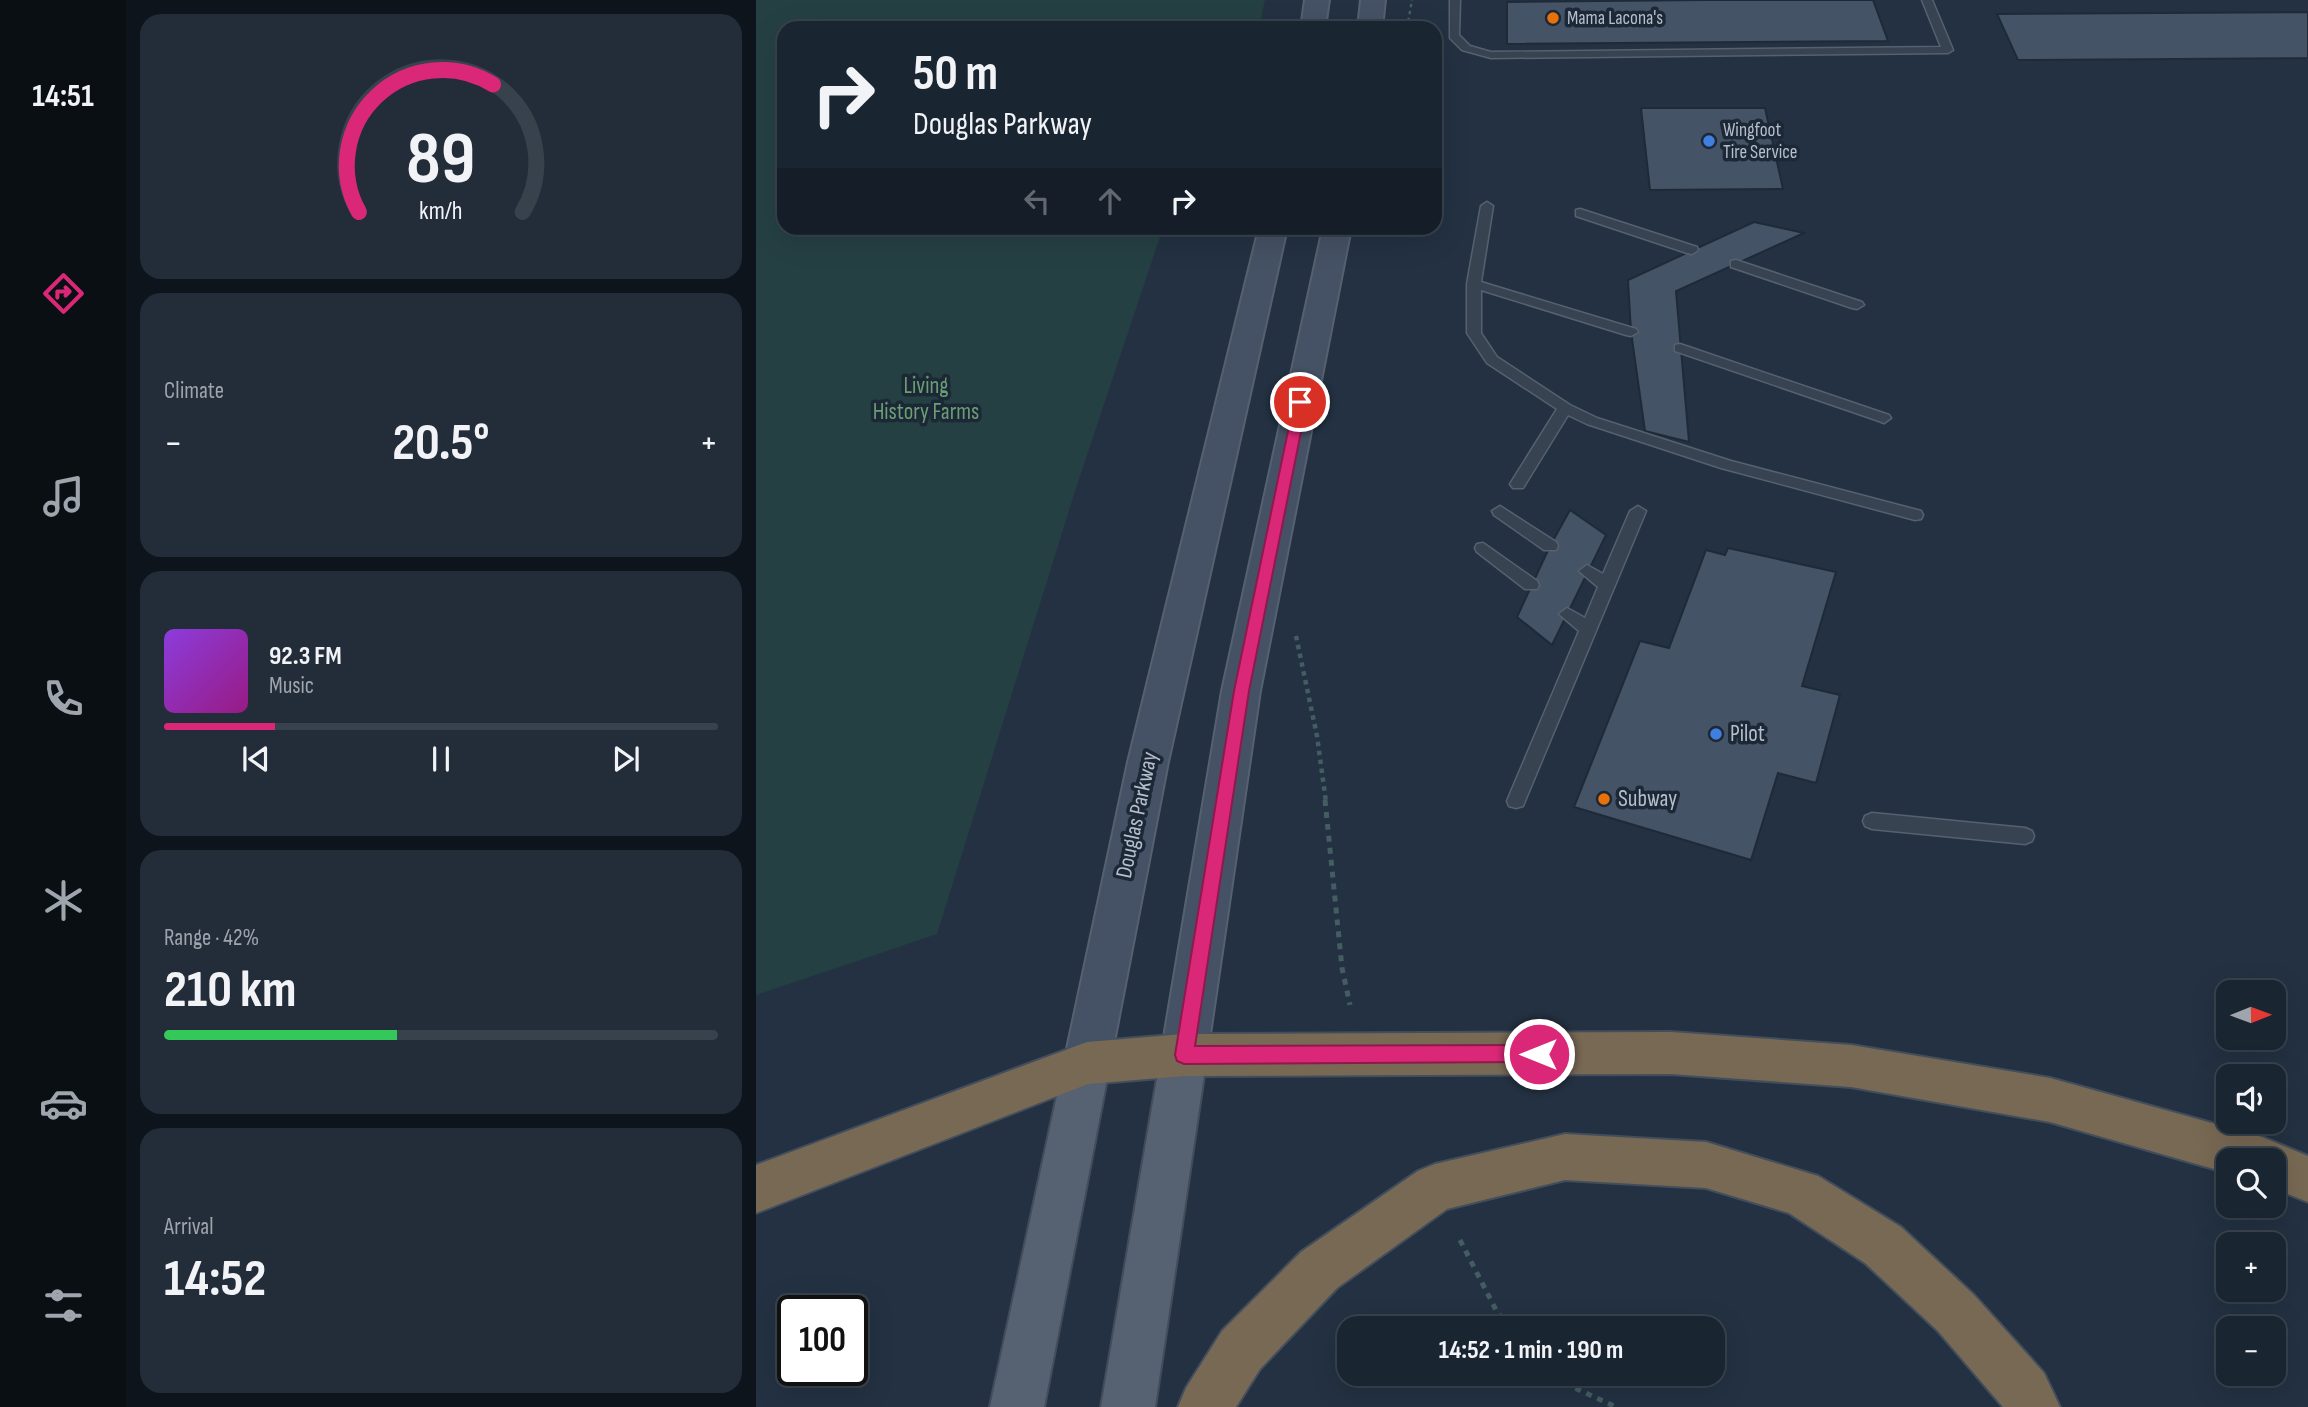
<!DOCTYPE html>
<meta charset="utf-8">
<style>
body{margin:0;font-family:"Sofia Sans Condensed",sans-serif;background:#232d3a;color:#f1f3f6;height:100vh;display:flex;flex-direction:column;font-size:26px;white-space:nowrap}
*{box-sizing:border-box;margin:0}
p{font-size:23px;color:#9fa5ac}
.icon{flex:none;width:38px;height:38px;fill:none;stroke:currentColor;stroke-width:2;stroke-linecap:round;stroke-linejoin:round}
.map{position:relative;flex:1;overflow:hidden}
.details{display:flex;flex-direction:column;gap:14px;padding:14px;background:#0e141c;width:630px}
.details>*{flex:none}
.hud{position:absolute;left:21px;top:21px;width:665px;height:214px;border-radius:21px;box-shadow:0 7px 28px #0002,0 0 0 2px #38424d;background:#1a2532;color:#f1f3f6;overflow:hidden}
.needle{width:46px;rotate:89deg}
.fabs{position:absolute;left:1460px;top:980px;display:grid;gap:14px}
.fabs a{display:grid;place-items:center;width:70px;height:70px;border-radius:14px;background:#1a2532;box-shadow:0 7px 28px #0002,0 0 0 2px #38424d;font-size:35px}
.speed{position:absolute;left:21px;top:1295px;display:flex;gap:14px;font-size:35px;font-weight:700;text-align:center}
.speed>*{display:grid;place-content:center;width:91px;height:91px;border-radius:50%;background:#1a2532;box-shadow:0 7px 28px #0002,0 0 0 2px #38424d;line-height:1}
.speed .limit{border:4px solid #111;border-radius:10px;background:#fff;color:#111}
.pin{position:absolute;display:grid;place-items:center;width:60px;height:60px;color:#fff;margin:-30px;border:4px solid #fff;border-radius:50%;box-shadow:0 2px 7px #0007}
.me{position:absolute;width:77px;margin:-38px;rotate:270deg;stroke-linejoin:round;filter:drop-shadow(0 0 5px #0008)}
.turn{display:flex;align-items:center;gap:24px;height:147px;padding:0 21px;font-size:32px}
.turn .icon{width:91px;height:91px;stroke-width:2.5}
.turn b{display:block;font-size:49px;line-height:60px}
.lanes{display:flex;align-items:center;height:66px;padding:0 21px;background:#0003;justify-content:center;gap:35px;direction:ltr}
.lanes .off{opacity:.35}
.big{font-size:52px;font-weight:700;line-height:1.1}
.details .card{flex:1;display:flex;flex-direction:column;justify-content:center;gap:10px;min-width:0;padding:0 24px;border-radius:21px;background:#232d3a}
.details .dial{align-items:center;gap:0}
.dial svg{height:182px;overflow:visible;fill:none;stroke:#38424d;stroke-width:7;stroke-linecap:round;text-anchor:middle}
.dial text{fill:#f1f3f6;stroke:none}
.song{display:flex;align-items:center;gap:21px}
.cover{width:84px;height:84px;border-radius:10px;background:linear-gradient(135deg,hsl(270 70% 55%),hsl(310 70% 35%))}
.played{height:7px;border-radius:4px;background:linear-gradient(90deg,#db2777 20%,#38424d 20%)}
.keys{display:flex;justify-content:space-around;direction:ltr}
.heat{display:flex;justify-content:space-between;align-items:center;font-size:38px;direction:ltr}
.charge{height:10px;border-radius:5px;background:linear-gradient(90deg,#34c759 42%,#38424d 0)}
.trip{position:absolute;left:581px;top:1316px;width:388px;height:70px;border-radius:21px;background:#1a2532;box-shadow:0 7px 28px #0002,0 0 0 2px #38424d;font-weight:700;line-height:70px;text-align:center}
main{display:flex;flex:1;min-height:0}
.dock{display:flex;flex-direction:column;width:126px;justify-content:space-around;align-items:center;background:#0a0f14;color:#9fa5ac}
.dock .icon{width:49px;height:49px}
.dock .current{color:#db2777}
.dock b{font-size:32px;color:#f1f3f6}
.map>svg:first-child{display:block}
.green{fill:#254043}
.building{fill:#445366;stroke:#1f2a39;stroke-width:2}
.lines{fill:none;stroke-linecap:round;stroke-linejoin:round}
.service-casing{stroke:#56616f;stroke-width:3}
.secondary-casing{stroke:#56616f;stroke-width:4}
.primary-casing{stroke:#424c5b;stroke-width:4}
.motorway-casing{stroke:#434e5c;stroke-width:4}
.path-far2{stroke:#445d60;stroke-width:2.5;stroke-dasharray:3.5 3.5;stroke-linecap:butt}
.path-far1{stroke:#445d60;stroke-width:4.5;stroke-dasharray:4.5 4.5;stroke-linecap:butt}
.path{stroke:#445d60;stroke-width:5;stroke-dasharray:6 6;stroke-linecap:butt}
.service{fill:#384352;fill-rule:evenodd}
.secondary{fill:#455265;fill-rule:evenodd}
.primary{fill:#566272;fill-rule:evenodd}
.motorway{fill:#786954;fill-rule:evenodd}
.route{fill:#db2777;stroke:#8e194d;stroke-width:2}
.food-dot{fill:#e8710a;stroke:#1d2837;stroke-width:2.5}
.shop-dot{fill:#3f7fe0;stroke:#1d2837;stroke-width:2.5}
.labels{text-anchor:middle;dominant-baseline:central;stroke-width:7;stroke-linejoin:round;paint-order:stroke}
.far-poi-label{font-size:19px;fill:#b5becc;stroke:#1d2837;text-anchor:start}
.park-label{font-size:23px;fill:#6a9f75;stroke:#1d2837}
.poi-label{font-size:23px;fill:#b5becc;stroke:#1d2837;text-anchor:start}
.street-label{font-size:23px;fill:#b5becc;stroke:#1d2837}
</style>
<main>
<nav class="dock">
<b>14:51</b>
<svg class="icon current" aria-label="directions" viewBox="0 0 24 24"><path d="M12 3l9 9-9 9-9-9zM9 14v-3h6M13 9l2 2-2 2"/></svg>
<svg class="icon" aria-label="music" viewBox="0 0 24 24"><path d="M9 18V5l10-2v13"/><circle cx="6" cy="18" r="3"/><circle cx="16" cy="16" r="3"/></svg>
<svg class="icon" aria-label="phone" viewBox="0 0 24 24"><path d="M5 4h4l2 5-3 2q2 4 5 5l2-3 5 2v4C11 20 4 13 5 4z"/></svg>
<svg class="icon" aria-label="climate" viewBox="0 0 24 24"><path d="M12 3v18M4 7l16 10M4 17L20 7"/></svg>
<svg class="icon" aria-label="car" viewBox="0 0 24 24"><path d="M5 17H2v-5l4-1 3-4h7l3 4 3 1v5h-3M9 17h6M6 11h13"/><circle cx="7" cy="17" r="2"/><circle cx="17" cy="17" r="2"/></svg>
<svg class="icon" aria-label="filters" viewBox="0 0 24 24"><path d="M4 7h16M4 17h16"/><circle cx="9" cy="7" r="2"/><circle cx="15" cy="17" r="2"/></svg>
</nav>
<section class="details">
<div class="card dial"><svg viewBox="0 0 100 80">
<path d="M14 69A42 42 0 1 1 86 69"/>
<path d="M14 69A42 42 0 0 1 73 13" stroke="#db2777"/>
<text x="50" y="56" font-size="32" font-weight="700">89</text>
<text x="50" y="72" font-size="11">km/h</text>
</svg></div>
<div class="card"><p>Climate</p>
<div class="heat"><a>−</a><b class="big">20.5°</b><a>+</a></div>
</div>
<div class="card">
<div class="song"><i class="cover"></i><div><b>92.3 FM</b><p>Music</p></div></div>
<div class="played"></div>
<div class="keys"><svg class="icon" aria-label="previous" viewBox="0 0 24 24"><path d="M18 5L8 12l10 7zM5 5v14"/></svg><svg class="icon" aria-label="pause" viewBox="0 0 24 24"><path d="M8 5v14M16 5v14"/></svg><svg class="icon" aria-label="next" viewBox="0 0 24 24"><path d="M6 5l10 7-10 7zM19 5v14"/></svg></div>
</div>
<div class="card"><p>Range · 42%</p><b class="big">210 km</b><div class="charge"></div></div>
<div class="card"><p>Arrival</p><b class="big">14:52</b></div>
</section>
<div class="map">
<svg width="1552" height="1407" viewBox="0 0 1552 1407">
<rect width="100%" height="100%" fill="#233142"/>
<polygon class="green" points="0,0 509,0 503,28 28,28 28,228 407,228 320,488 181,934 0,995"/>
<g class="building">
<polygon points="949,0 1117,0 1132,41 751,44 751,2"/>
<polygon points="1552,12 1552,58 1262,60 1241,14"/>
<polygon points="885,108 1009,108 1027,189 894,190"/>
<polygon points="998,222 1048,233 920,291 933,442 889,431 875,332 872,280"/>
<polygon points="814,510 850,535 796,645 761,617 794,546"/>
<polygon points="972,548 1080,572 1046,686 1084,695 1060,783 1022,773 995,860 818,807 884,641 913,648 950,550 969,555"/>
</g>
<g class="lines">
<defs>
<g id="service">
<polygon points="694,0 704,0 703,35 714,46 735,52 1185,47 1166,0 1176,0 1197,50 1192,53 735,58 706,50 694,38"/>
<polygon points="731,202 737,206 725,282 880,329 882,332 875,336 870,335 725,290 725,333 741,357 814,405 841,418 975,461 1165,511 1167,515 1165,519 1159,520 965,468 831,424 812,415 767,488 757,488 754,484 801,409 731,363 711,333 711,284 725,206"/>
<polygon points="824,209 941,247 942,250 936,254 931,253 820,216 820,210"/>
<polygon points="980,260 1106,302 1108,305 1101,309 1096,308 975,267 975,261"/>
<polygon points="924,344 1133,415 1135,418 1128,423 1123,421 919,351 919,345"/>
<polygon points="744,506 800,542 802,546 800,550 788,550 738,515 736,511"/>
<polygon points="882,506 890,511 769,801 767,806 760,808 753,806 751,801 823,631 803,614 811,608 829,618 842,587 823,571 831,565 847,574 874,511"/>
<polygon points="727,543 781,581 783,585 781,589 769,589 721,552 719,548 721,544"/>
<polygon points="1116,813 1269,828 1276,831 1278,836 1276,841 1269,844 1116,829 1109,826 1107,821 1109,816"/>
</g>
<g id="secondary">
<polygon points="549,0 573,0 569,28 545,28"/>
<polygon points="605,0 629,0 626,28 602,28"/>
<polygon points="503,228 531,228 412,762 354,1063 347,1078 331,1084 315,1078 308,1063 372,762"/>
<polygon points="567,228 595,228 504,691 451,1055 444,1070 428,1076 412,1070 405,1055 466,691"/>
</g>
<g id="primary">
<polygon points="428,1034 444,1040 451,1055 399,1407 345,1407 405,1055 412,1040"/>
<polygon points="331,1042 347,1048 354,1063 288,1407 234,1407 308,1063 315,1048"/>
</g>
<g id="motorway">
<polygon points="915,1032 1095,1045 1294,1078 1506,1137 1552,1156 1552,1202 1517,1188 1517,1160 1472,1160 1472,1173 1294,1122 1095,1087 915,1074 428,1076 332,1084 0,1213 0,1165 331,1042 428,1034"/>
<polygon points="809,1134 950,1142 1062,1176 1145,1227 1218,1295 1288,1373 1304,1407 1247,1407 1182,1331 1109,1263 1033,1213 950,1188 809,1180 691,1209 581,1288 504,1369 480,1407 422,1407 430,1388 466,1331 545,1252 662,1171 679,1164"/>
</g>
</defs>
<use href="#service" class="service-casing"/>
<use href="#secondary" class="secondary-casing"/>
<use href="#primary" class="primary-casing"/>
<use href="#motorway" class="motorway-casing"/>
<polyline class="path-far2" points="651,28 656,0"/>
<polyline class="path-far1" points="540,636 561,736 570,802"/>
<g class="path">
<polyline points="569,800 586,968 594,1005"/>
<polyline points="704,1240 741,1312 755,1328"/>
<polyline points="800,1374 819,1388 860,1407"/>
</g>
<use href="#service" class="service"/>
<use href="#secondary" class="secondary"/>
<use href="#primary" class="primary"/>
<use href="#motorway" class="motorway"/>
</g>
<polygon class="route" points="544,398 551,402 493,691 439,1046 783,1045 790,1048 793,1054 790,1060 783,1062 428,1064 421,1061 419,1055 478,691 538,402"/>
<g class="food-dot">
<circle cx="797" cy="18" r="7"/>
<circle cx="848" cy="799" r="7"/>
</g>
<g class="shop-dot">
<circle cx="953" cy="141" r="7"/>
<circle cx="960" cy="734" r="7"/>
</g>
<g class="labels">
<g class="far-poi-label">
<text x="811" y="18">Mama Lacona's</text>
<text x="967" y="130">Wingfoot<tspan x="967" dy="22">Tire Service</tspan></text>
</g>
<g class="park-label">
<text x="170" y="386">Living<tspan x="170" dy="26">History Farms</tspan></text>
</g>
<g class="poi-label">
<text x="974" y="734">Pilot</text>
<text x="862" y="799">Subway</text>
</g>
<g class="street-label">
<text transform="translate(381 815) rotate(-78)">Douglas Parkway</text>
</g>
</g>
</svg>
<div class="fabs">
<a><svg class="needle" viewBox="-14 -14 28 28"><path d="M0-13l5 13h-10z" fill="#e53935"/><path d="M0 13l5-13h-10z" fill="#9fa5ac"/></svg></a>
<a><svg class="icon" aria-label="sound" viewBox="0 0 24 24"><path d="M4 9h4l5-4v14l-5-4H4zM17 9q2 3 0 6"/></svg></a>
<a><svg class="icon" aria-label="search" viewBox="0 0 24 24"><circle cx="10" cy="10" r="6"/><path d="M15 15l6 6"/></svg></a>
<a>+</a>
<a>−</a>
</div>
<div class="speed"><div class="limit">100</div></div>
<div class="pin" style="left:544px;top:402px;background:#d93025"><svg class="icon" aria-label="arrive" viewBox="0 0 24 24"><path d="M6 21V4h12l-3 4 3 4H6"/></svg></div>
<svg class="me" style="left:783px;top:1054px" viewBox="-20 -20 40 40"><circle r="17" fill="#db2777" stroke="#fff" stroke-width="3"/><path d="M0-11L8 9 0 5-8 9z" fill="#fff"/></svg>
<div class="trip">14:52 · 1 min · 190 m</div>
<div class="hud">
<div class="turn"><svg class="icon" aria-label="right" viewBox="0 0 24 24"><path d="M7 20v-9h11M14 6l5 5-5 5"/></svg><div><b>50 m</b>Douglas Parkway</div></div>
<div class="lanes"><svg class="icon off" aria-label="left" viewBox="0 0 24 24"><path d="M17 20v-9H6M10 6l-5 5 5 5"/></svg><svg class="icon off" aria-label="ahead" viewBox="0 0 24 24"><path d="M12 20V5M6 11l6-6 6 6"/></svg><svg class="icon" aria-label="right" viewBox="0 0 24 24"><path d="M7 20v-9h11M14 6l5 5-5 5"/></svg></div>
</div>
</div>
</main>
